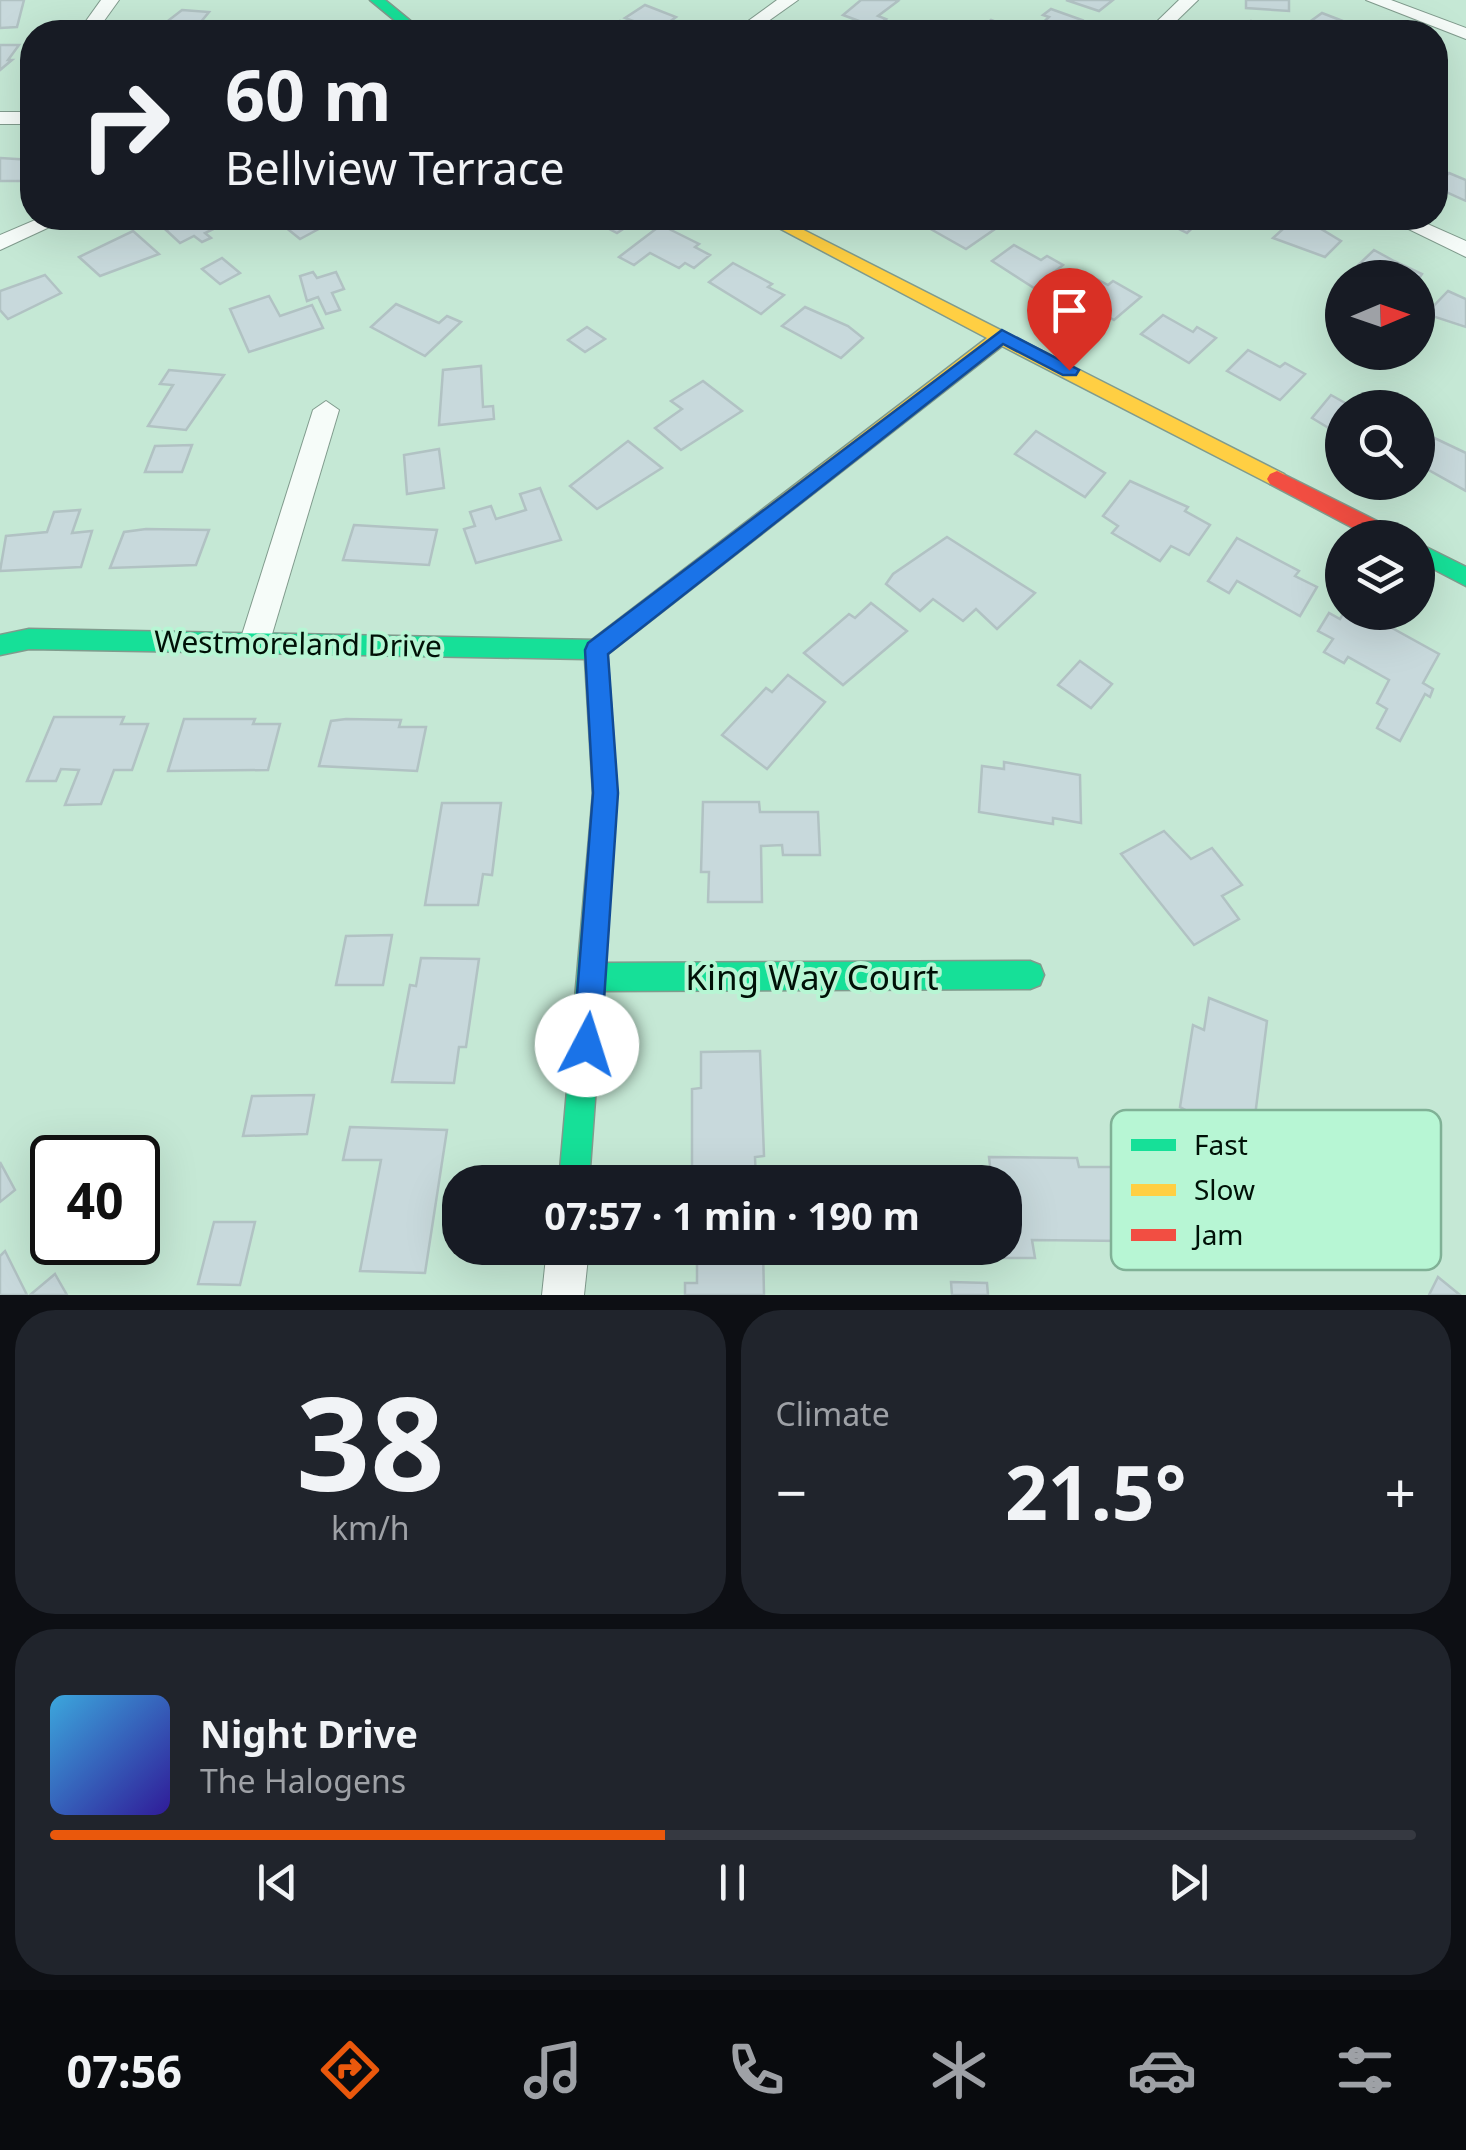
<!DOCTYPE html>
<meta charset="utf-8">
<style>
body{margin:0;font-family:"Noto Sans",sans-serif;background:#20242c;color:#f1f3f6;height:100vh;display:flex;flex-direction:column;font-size:38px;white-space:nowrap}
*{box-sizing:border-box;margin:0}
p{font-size:32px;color:#9ea1a6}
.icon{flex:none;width:55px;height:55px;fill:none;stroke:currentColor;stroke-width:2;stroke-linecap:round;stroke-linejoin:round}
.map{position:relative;height:1295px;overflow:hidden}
.details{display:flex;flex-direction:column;gap:15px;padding:15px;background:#0d0f14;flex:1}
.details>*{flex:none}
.banner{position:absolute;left:20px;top:20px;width:1428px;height:210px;border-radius:40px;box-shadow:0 10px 40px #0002;background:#171b24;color:#f1f3f6;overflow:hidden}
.needle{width:65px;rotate:88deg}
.fabs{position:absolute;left:1325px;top:260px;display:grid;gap:20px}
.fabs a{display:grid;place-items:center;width:110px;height:110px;border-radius:50%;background:#171b24;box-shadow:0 10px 40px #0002;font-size:50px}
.speed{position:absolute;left:30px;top:1135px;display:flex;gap:20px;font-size:50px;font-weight:700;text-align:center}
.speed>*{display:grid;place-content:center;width:130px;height:130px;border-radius:50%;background:#171b24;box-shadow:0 10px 40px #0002;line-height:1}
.speed .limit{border:5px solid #111;border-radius:15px;background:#fff;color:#111}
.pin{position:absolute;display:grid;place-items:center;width:85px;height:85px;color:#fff;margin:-102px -42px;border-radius:50% 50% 50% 0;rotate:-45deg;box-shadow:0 0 10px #0007}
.pin .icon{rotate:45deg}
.me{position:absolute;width:110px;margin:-55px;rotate:5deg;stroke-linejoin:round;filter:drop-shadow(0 0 8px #0008)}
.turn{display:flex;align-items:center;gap:35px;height:210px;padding:0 40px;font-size:45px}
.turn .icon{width:130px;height:130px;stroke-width:2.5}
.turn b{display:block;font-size:70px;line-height:85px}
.big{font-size:75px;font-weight:700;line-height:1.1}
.details .tile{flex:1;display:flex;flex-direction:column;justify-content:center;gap:15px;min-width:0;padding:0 35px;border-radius:40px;background:#20242c}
.details .dial{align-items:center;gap:0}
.dial b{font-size:130px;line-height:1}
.song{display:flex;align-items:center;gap:30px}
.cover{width:120px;height:120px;border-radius:15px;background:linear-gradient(135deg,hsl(200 70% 55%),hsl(250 70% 35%))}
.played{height:10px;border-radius:5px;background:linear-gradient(90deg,#ea580c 45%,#363941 45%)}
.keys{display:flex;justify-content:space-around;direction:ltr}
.heat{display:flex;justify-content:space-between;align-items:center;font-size:55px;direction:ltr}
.details .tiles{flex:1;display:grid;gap:15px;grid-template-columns:1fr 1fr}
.tile:last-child{grid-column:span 2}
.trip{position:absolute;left:442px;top:1165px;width:580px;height:100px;border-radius:40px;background:#171b24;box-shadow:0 10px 40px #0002;font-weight:700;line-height:100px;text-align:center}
.menu{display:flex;height:160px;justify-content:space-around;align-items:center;background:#090b0e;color:#9ea1a6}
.menu .icon{width:70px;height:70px}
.menu .selected{color:#ea580c}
.menu b{font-size:45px;color:#f1f3f6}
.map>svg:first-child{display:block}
.building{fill:#c8d9dc;stroke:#b1c2c3;stroke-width:2.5}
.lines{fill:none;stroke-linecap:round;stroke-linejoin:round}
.street-casing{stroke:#809b8d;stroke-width:2}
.fast-casing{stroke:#809b8d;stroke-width:3}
.slow-casing{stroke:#809b8d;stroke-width:3}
.jam-casing{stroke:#809b8d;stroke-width:3}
.street{fill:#f6fcf9;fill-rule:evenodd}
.fast{fill:#16e098;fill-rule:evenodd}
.slow{fill:#ffcf43;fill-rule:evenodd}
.jam{fill:#f24e42;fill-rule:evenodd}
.route{fill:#1a73e8;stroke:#114b97;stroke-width:2.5}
.labels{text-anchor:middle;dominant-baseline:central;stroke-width:8;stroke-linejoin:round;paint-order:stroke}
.street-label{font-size:30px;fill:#001107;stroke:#b7f6d4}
.near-street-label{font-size:35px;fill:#001107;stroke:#b7f6d4}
.key{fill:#b7f6d4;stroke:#80b196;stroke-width:2.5}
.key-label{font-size:28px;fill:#001107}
</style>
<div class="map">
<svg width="1466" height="1295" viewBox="0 0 1466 1295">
<rect width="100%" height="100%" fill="#c5e8d5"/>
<g class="building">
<polygon points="0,0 24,0 17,27 0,28"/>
<polygon points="861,0 895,0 898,1 878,16 886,19 875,27 843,15"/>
<polygon points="1066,0 1113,0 1099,11"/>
<polygon points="1246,0 1289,0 1289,11 1246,8"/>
<polygon points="645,5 676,17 656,32 619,32 612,26 620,21 628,25 633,21 625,18"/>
<polygon points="1051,9 1082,20 1068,32 1037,28 1049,17 1043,15"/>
<polygon points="182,10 209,12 200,23 220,25 213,32 156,30"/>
<polygon points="1322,13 1361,28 1331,32 1304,26"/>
<polygon points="991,20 1013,28 1008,32 981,29"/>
<polygon points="1251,21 1276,31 1238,29"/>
<polygon points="0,45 19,45 8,60 12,60 0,70"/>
<polygon points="0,158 32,160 32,181 0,181"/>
<polygon points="1449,173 1466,180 1466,201 1435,187"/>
<polygon points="174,218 220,218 216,219 222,225 205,233 211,238 202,242 194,236 180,243 166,230 181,223"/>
<polygon points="288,218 319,218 328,224 300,239 279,222"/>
<polygon points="588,218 640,218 617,233"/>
<polygon points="940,218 965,218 995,229 966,249 927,227"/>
<polygon points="1171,218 1196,218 1201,220 1187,233 1165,222"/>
<polygon points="1295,218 1316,226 1341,241 1325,257 1273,238"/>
<polygon points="661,225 699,244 695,247 710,255 694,268 685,263 679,268 650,253 634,265 619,257"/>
<polygon points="133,231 159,254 100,276 79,257"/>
<polygon points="1014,245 1041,260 1047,256 1063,265 1034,288 992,261"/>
<polygon points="1374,250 1394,261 1422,274 1418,280 1365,278 1352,271"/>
<polygon points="222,258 240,273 220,284 202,269"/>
<polygon points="733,263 772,284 768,287 784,295 761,314 709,282"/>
<polygon points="313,272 317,278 336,272 344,289 332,293 340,310 326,314 318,297 307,301 300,276"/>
<polygon points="45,275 61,293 8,319 0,310 0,291"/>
<polygon points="1091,276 1108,285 1113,281 1141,297 1114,320 1068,294"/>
<polygon points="1448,291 1466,299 1466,327 1426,314"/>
<polygon points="269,296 280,316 312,305 323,328 249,352 230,309"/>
<polygon points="396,304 439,323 447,316 461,322 425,356 371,327"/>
<polygon points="805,307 848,326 863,338 841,358 782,326"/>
<polygon points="1163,315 1193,332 1197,327 1216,338 1189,363 1141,334"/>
<polygon points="587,327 605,339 585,352 568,340"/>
<polygon points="1248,350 1280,367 1285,363 1305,374 1280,400 1227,371"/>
<polygon points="481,366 483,407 493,406 494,419 439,425 443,370"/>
<polygon points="169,370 224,375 186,430 148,426 173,385 160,384"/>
<polygon points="703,381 742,411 681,450 655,428 682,409 671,401"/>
<polygon points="1331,395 1354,408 1342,408 1342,436 1312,418"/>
<polygon points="1036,431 1105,473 1085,497 1015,454"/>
<polygon points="1426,434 1466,453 1466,491 1418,464 1418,443"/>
<polygon points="628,441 662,468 597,509 570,486"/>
<polygon points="192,445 182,472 145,472 155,446"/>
<polygon points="439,449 444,488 407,494 404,455"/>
<polygon points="1130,481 1188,507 1185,511 1210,525 1189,555 1171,546 1160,561 1112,533 1118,526 1103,516"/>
<polygon points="540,488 561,540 476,563 464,529 475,526 470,512 491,506 496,519 526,510 520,494"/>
<polygon points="80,510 72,533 92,531 81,567 0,571 6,536 47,532 54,512"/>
<polygon points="354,525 437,530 429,565 343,560"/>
<polygon points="146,529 209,530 196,565 110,568 124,532"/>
<polygon points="947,537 1035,593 997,629 976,609 963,621 933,599 920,611 886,584 893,574"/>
<polygon points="1237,538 1299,571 1295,576 1317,587 1300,616 1237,581 1229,593 1208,581"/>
<polygon points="871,603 907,631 843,685 804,653 849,614 855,618"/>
<polygon points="1344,612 1363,612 1439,654 1423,683 1433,689 1430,697 1425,694 1400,741 1377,728 1387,709 1377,703 1389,680 1348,657 1344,663 1324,652 1333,639 1318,631 1329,613 1340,619"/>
<polygon points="1080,661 1112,684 1091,708 1058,685"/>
<polygon points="788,675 825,702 767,769 722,735 766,688 772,692"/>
<polygon points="54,717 124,717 121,724 148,724 132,770 114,770 101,804 65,805 79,770 61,769 56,781 27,781"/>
<polygon points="184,719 255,719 253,724 280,724 268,770 168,771"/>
<polygon points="346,719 401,720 399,727 426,727 417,771 319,766 331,721"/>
<polygon points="1004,762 1080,775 1081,823 1053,818 1053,824 979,812 982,766 1004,769"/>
<polygon points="703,802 759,802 760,812 818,812 820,855 783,855 782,845 761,846 762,902 708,902 709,872 701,872"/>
<polygon points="442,803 501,803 492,875 483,874 478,905 425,905"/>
<polygon points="1164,831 1191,859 1212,848 1242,885 1222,896 1239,919 1194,945 1121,854"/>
<polygon points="392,935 383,985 336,985 346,936"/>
<polygon points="421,958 479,959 466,1047 459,1047 454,1083 392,1082 410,985 416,986"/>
<polygon points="1209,998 1267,1021 1252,1140 1214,1124 1210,1150 1185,1139 1189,1112 1180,1107 1193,1025 1204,1030"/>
<polygon points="760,1051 764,1156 755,1157 756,1182 692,1182 692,1089 701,1088 701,1052"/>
<polygon points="314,1095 307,1134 243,1136 252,1096"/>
<polygon points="350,1127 447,1130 425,1273 360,1271 381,1160 343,1160"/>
<polygon points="989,1157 1077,1158 1079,1167 1111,1167 1124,1241 1032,1240 1035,1258 1001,1258 999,1248 1005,1248 1005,1182 992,1182"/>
<polygon points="0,1162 15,1190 0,1202"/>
<polygon points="214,1222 255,1222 240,1285 198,1284"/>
<polygon points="697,1248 763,1248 764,1295 685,1295 685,1283 697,1283"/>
<polygon points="5,1251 27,1295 0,1295 0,1256"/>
<polygon points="55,1274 67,1295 30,1295"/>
<polygon points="1438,1277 1460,1295 1429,1295"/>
<polygon points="951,1282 987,1283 988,1295 952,1295"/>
</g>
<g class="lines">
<defs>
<g id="street">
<polygon points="101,0 119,0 96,32 78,32"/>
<polygon points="777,0 798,0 753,32 733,32"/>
<polygon points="1179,0 1198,0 1165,32 1146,32"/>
<polygon points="1366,0 1391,0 1466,28 1466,39"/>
<rect x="0" y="112" width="32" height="12"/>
<polygon points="40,218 69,218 0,250 0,235"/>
<polygon points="1386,218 1414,218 1466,241 1466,257"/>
<polygon points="326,401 339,410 270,641 266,650 255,654 244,650 240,641 313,410"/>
<polygon points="547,1248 589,1248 584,1295 542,1295"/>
</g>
<g id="fast">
<polygon points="370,0 385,0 424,32 409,32"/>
<polygon points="1418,543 1466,567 1466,586 1418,561"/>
<polygon points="29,629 596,640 604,643 607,650 617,793 605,963 1030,961 1040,965 1044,975 1040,985 1030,989 603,991 589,1182 559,1182 593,793 585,659 29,649 0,655 0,635"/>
</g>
<polygon id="slow" points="760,218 780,218 1284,474 1287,479 1284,484 1270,484 1002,346 604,657 596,660 588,657 585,650 588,643 987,338"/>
<polygon id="jam" points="1277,471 1399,532 1402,538 1372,538 1270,484 1267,479 1270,474"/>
</defs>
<use href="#street" class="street-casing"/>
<use href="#fast" class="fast-casing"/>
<use href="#slow" class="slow-casing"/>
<use href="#jam" class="jam-casing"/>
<use href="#street" class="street"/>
<use href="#fast" class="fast"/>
<use href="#slow" class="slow"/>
<use href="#jam" class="jam"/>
</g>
<polygon class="route" points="1002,330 1079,370 1076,375 1063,375 1003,344 608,654 618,793 601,1045 597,1055 587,1060 577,1055 573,1045 593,793 585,650 588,643"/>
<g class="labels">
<g class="street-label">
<text transform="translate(298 643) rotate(1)">Westmoreland Drive</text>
</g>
<g class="near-street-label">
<text x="812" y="976">King Way Court</text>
</g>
</g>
<rect x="1111" y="1110" width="330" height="160" rx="15" class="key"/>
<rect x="1131" y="1139" width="45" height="12" fill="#16e098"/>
<rect x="1131" y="1184" width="45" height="12" fill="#ffcf43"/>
<rect x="1131" y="1229" width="45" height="12" fill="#f24e42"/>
<g class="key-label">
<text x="1194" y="1155">Fast</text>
<text x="1194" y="1200">Slow</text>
<text x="1194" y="1245">Jam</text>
</g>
</svg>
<div class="fabs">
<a><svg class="needle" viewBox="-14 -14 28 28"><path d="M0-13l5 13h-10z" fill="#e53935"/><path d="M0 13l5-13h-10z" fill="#9ea1a6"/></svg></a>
<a><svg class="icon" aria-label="search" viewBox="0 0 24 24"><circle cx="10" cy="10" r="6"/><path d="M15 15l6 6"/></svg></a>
<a><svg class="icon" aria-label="layers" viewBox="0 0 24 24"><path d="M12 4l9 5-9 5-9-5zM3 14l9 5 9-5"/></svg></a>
</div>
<div class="speed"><div class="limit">40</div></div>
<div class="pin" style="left:1069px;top:370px;background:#d93025"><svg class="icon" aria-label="arrive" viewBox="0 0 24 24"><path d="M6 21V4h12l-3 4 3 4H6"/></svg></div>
<svg class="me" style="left:587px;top:1045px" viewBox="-20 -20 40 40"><circle r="19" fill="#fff"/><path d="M0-13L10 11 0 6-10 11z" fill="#1a73e8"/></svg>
<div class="trip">07:57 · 1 min · 190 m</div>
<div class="banner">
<div class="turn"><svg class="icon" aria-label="right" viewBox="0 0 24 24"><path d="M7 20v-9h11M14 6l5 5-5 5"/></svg><div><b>60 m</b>Bellview Terrace</div></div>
</div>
</div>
<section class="details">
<div class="tiles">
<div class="tile dial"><b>38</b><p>km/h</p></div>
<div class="tile"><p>Climate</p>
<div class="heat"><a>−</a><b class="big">21.5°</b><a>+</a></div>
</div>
<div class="tile">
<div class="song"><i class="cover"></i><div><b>Night Drive</b><p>The Halogens</p></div></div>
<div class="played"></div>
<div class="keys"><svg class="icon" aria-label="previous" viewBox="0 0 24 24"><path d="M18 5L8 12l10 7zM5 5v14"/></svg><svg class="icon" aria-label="pause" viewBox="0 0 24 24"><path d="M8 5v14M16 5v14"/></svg><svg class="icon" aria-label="next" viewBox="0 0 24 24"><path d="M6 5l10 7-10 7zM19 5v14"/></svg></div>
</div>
</div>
</section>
<nav class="menu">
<b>07:56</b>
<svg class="icon selected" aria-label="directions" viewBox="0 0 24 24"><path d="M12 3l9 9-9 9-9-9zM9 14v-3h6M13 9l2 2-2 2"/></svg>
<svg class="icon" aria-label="music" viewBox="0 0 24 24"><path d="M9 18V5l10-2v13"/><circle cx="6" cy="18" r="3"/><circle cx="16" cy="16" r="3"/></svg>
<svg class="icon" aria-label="phone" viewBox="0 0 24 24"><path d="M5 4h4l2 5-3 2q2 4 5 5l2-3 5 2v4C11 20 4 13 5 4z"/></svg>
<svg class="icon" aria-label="climate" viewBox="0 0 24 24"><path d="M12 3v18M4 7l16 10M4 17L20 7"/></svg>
<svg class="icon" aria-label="car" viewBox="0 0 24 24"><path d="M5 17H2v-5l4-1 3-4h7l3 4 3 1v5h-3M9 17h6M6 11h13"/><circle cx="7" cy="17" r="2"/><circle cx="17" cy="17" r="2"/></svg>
<svg class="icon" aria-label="filters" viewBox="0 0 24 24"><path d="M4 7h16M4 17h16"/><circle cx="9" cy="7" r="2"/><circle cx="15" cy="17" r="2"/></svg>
</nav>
